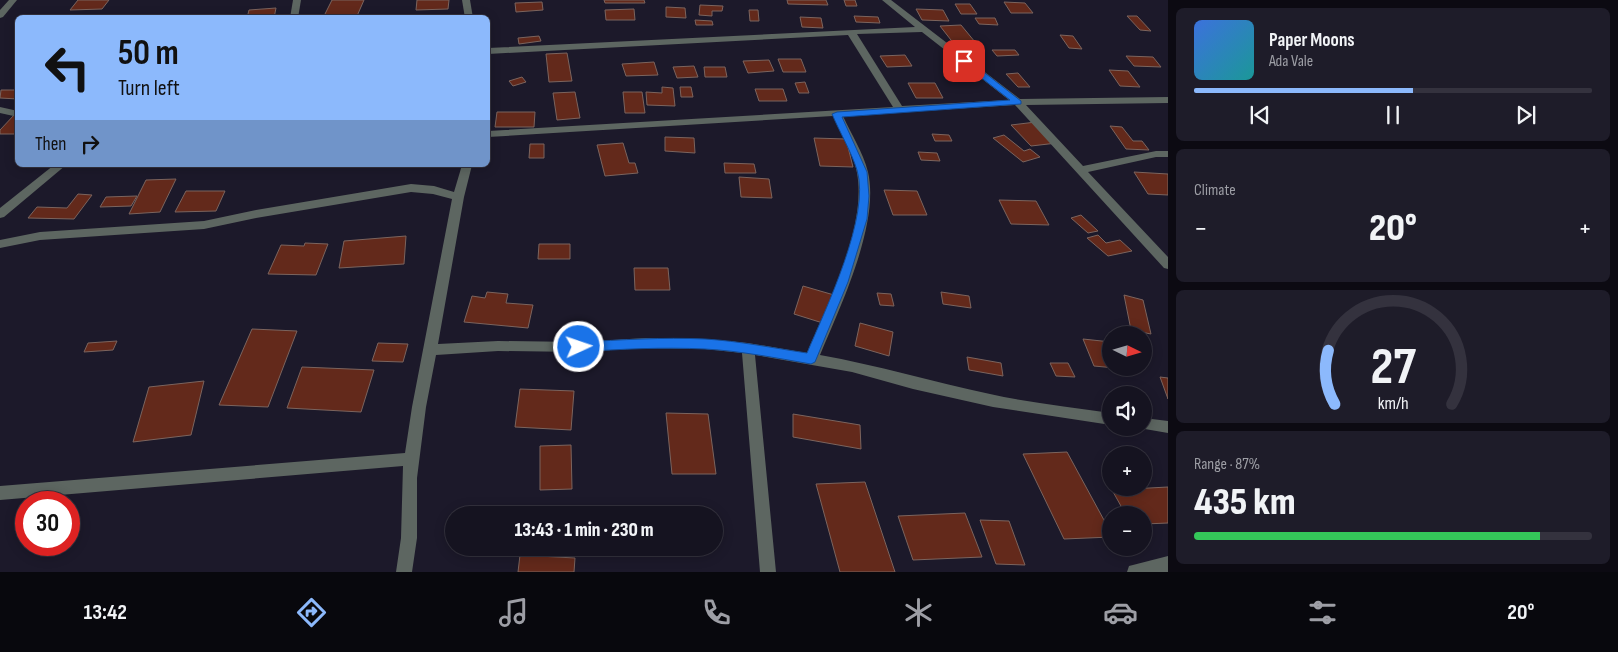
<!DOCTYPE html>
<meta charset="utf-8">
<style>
body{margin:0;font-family:"Sofia Sans Condensed",sans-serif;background:#1e1c29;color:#f1f3f6;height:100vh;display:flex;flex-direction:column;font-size:19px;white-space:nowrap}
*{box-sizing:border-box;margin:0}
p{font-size:16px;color:#9d9ea5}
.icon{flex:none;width:28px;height:28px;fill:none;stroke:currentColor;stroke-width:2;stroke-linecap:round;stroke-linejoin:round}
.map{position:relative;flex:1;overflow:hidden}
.drawer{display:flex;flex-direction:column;gap:8px;padding:8px;background:#0c0a12;width:450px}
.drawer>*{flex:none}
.banner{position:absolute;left:15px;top:15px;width:475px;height:152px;border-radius:8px;box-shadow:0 2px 12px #0003,0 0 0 1px #34323e;background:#8cb9fc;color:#111;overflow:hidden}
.needle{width:32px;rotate:95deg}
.fabs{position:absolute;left:1102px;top:326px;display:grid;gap:10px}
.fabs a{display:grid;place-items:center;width:50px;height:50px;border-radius:50%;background:#151320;box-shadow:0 2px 12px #0003,0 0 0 1px #34323e;font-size:25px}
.speed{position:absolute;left:15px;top:491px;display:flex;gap:10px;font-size:25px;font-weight:700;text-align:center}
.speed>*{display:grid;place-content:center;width:65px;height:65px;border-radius:50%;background:#151320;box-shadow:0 2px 12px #0003,0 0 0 1px #34323e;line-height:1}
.speed .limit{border:8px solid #d22;background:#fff;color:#111}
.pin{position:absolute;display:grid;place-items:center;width:42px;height:42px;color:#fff;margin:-21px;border-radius:10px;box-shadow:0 2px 8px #0006}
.me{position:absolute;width:55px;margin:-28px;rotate:87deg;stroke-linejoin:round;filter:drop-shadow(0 0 4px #0008)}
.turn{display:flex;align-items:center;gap:18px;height:105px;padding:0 20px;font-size:22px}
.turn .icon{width:65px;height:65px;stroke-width:2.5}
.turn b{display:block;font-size:35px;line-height:42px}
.then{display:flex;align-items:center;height:48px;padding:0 20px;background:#0003;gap:10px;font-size:19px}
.big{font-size:38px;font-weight:800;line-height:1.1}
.drawer .widget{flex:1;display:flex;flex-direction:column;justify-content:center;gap:8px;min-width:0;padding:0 18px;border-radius:8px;background:#1e1c29}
.drawer .dial{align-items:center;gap:0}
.dial svg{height:130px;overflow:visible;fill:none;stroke:#34323e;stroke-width:7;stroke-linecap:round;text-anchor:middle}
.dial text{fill:#f1f3f6;stroke:none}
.song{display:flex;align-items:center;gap:15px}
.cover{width:60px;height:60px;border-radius:8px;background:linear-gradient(135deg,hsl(220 70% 55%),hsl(180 70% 35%))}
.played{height:5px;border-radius:2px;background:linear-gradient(90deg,#8cb9fc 55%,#34323e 55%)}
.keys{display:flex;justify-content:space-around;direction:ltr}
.heat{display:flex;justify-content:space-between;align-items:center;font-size:28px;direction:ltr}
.charge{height:8px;border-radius:4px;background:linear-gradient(90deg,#34c759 87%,#34323e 0)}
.trip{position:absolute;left:445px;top:506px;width:278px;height:50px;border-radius:25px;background:#151320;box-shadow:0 2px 12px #0003,0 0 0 1px #34323e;font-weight:800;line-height:50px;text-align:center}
.menu{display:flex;height:80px;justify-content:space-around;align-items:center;background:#08080d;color:#9d9ea5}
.menu .icon{width:35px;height:35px}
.menu .current{color:#8cb9fc}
.menu b{font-size:22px;color:#f1f3f6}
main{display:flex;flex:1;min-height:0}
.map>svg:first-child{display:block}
.building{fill:#63291b;stroke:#7b645e}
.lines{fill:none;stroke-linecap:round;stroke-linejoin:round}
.minor{fill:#5d6661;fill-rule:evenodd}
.route{fill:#1a73e8;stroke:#114b97}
</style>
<main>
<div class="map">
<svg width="1168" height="572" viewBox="0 0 1168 572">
<rect width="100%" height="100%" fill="#1c192a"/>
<g class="building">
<polygon points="78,0 109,0 102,9 70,10"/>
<polygon points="332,0 364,0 357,16 324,16"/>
<polygon points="417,0 449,0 448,9 416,10"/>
<polygon points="604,0 644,0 645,3 605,3"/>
<polygon points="787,0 826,0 828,5 788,4"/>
<polygon points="844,0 855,0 857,6 846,6"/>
<polygon points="542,2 543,10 516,12 515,3"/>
<polygon points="1004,2 1025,3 1033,13 1011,13"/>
<polygon points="955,4 970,4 977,14 961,14"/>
<polygon points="700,5 723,6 722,11 712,11 712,16 699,15"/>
<polygon points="666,7 685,8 686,18 666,17"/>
<polygon points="276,8 274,18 247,18 249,10"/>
<polygon points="634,9 635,20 606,20 605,10"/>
<polygon points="916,9 943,10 949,21 922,20"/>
<polygon points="749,10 758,10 759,21 750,21"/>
<polygon points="854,16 878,17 880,23 856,22"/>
<polygon points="1127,16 1137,16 1151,31 1140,30"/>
<polygon points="800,17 821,18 823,28 802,27"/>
<polygon points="975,18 995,18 998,25 979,24"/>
<polygon points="695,20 712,21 713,25 696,25"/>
<polygon points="961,25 980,48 958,49 940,26"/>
<polygon points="1060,35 1073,36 1082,49 1069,48"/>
<polygon points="539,36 541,41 519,44 518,38"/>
<polygon points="992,50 1015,50 1019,55 997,56"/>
<polygon points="567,53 572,81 549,82 546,54"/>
<polygon points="905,55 912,66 887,67 880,56"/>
<polygon points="1126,56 1153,57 1161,67 1134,66"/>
<polygon points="778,59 801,59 806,72 783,72"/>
<polygon points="769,60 774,71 748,73 743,61"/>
<polygon points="654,62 658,75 626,76 622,64"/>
<polygon points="694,66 698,77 677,78 673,67"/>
<polygon points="704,67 725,67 727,77 705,77"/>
<polygon points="1109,70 1128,71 1140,87 1120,86"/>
<polygon points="1018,73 1030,87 1018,87 1006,74"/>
<polygon points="522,77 526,82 513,86 509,81"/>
<polygon points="805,82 809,93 799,93 795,83"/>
<polygon points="908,83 935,83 943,98 916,98"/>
<polygon points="662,87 673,88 675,106 647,105 646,92 662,93"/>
<polygon points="680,87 691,87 693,97 681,97"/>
<polygon points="755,89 783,89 787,101 759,101"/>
<polygon points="1,90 18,90 18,99 0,98"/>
<polygon points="575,92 580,118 557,120 553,93"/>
<polygon points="623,92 642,92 645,113 625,113"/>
<polygon points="497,112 535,112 534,127 495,127"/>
<polygon points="15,114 18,114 18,134 0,134 0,130"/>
<polygon points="1036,122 1057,143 1031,146 1011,125"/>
<polygon points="1110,126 1122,127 1133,141 1142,141 1149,150 1126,149"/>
<polygon points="932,134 949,135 952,141 935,141"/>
<polygon points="1004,135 1024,151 1030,149 1040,157 1023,162 993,138"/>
<polygon points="665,137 694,138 695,153 665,151"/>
<polygon points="814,138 846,139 853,167 820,166"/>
<polygon points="623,143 629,163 635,163 638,173 605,176 597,145"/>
<polygon points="530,144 544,144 544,158 529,158"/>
<polygon points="918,152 937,153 940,161 921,160"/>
<polygon points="724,163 754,164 756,173 725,173"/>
<polygon points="1134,172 1168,174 1168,195 1148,194"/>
<polygon points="739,177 769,179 772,198 741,197"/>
<polygon points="176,179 160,212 129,214 146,180"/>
<polygon points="884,190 917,191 927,215 893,215"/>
<polygon points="186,191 225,191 216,211 175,212"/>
<polygon points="78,194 92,195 74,219 28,218 37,207 67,208"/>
<polygon points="137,196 131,206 100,207 106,197"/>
<polygon points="999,200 1036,201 1049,225 1011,224"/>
<polygon points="1081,215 1098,231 1088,233 1071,218"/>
<polygon points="1098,235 1106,243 1120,240 1132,251 1108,256 1087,238"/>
<polygon points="406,236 404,264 339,268 344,241"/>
<polygon points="305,243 328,244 316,275 268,274 281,245 304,246"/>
<polygon points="539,244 570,244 570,259 538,259"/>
<polygon points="634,268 668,268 670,290 635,290"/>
<polygon points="803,286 834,295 826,324 794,314"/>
<polygon points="487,292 508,294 506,303 533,305 528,328 464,322 472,296 485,298"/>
<polygon points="941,292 969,296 971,308 943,304"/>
<polygon points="877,293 891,294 894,306 880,305"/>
<polygon points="1124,295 1143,300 1151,334 1131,330"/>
<polygon points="860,323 893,332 889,356 855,346"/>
<polygon points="570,326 589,328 586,341 567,339"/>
<polygon points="252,329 297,331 268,407 219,405"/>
<polygon points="1083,339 1111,342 1111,368 1125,368 1126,369 1094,366"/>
<polygon points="117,341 113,350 84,352 88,343"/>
<polygon points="378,343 408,344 403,362 372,361"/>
<polygon points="967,357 1001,363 1003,376 969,370"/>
<polygon points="1050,363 1068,363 1075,377 1056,376"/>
<polygon points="302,367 374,370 361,412 287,408"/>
<polygon points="1160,377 1168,378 1168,399"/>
<polygon points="204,381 191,435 133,442 149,387"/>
<polygon points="520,389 574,391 571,430 515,427"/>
<polygon points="666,413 708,414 716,474 672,474"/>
<polygon points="793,414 860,425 861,449 793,437"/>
<polygon points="571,445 572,489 540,490 540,446"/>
<polygon points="1067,452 1111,533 1111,537 1064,539 1023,454"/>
<polygon points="865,482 895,572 840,572 816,484"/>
<polygon points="1168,487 1168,523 1144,524 1144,515 1126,515 1112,490"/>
<polygon points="965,513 982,557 913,560 898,516"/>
<polygon points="980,520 1009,521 1025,565 996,564"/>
<polygon points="520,555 575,558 574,572 518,572"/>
</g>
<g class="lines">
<g class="minor">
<polygon points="9,0 17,0 3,17 0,18 0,10"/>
<polygon points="293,0 301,0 298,18 290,18"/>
<polygon points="462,0 470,0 473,18 465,18"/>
<path d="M882 0H891L1020 99 1168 97V103L1026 105 1083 166 1156 151H1168V157H1156L1088 172 1168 257V269L1164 268 1015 105 843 116C851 134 863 152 868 172 880 224 840 307 820 355 877 365 933 382 990 394 1030 403 1071 407 1111 413V425L993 407 913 389 852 372 755 355 776 572H760L742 353 705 349 646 348 579 352 498 351 436 355 426 407 417 478V538L412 572H396L401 538 403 466 0 500V486L405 453 412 407 452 199 433 194 411 192 256 218 204 229 40 240 0 248V240L40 232 204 221 256 210 411 184 434 186 454 192 462 165H472L464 197 438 344 498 341 579 342 646 338 705 339 748 343 807 353C828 304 867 226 857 173 854 153 841 134 833 116L488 137V131L893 107 848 35 488 54V48L915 27ZM922 32 1009 100 902 106 857 34Z"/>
<polygon points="0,107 18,111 18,117 0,113"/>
<polygon points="54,165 66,165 4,217 0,218 0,208"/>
<polygon points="1144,418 1168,421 1168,433 1139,428 1144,428"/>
<polygon points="1168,556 1168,572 1127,572 1129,566"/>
</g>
</g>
<path class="route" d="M962 59H967L1021 101V104L842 117 867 172 869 196 867 219 848 282 815 362 811 364C776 358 741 351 705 349 663 347 621 349 579 352L575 350 573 347 575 343 579 342C621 340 663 337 705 339 739 341 773 348 807 353 825 310 871 216 857 170 851 151 840 133 832 114L837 112 1010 100 962 63Z"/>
</svg>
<div class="fabs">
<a><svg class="needle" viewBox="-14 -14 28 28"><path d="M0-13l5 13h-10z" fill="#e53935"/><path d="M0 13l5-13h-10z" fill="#9d9ea5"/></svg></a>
<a><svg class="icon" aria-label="sound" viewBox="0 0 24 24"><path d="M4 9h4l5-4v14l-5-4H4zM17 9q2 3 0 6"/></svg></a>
<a>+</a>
<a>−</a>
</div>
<div class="speed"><div class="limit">30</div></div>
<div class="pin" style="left:964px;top:61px;background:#d93025"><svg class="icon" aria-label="arrive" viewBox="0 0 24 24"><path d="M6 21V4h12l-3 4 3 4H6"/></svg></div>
<svg class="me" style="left:579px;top:347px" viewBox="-20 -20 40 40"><circle r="17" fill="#1a73e8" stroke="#fff" stroke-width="3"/><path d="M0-11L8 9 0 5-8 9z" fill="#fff"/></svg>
<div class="trip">13:43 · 1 min · 230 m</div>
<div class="banner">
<div class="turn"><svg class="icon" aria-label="left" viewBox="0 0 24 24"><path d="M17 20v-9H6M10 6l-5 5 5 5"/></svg><div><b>50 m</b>Turn left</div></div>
<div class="then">Then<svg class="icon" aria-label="right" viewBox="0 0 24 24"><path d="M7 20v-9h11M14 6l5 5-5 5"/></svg></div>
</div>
</div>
<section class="drawer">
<div class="widget">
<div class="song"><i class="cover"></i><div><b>Paper Moons</b><p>Ada Vale</p></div></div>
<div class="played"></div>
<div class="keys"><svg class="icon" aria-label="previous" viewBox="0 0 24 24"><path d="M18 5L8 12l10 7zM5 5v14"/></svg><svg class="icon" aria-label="pause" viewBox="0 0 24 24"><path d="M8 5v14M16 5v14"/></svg><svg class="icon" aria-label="next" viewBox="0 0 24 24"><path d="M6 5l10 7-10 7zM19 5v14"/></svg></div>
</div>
<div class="widget"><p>Climate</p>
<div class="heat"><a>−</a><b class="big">20°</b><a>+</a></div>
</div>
<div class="widget dial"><svg viewBox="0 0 100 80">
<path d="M14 69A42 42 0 1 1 86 69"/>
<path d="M14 69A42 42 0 0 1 10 36" stroke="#8cb9fc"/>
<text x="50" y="56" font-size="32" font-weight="700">27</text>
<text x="50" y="72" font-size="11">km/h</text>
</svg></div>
<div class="widget"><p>Range · 87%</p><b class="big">435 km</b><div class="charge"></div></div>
</section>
</main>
<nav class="menu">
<b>13:42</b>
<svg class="icon current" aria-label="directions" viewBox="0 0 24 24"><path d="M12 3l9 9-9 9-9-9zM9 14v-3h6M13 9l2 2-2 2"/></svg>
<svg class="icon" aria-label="music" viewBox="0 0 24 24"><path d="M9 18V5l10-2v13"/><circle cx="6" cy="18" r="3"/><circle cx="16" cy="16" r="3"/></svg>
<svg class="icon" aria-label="phone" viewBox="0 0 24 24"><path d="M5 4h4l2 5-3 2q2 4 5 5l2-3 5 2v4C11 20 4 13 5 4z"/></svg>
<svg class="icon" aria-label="climate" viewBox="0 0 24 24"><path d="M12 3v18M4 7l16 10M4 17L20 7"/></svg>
<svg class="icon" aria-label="car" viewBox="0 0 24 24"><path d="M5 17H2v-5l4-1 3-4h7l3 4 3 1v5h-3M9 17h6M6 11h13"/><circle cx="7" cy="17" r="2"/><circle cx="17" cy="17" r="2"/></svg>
<svg class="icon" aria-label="filters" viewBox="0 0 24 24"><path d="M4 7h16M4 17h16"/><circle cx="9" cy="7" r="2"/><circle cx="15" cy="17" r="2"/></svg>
<b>20°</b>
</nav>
